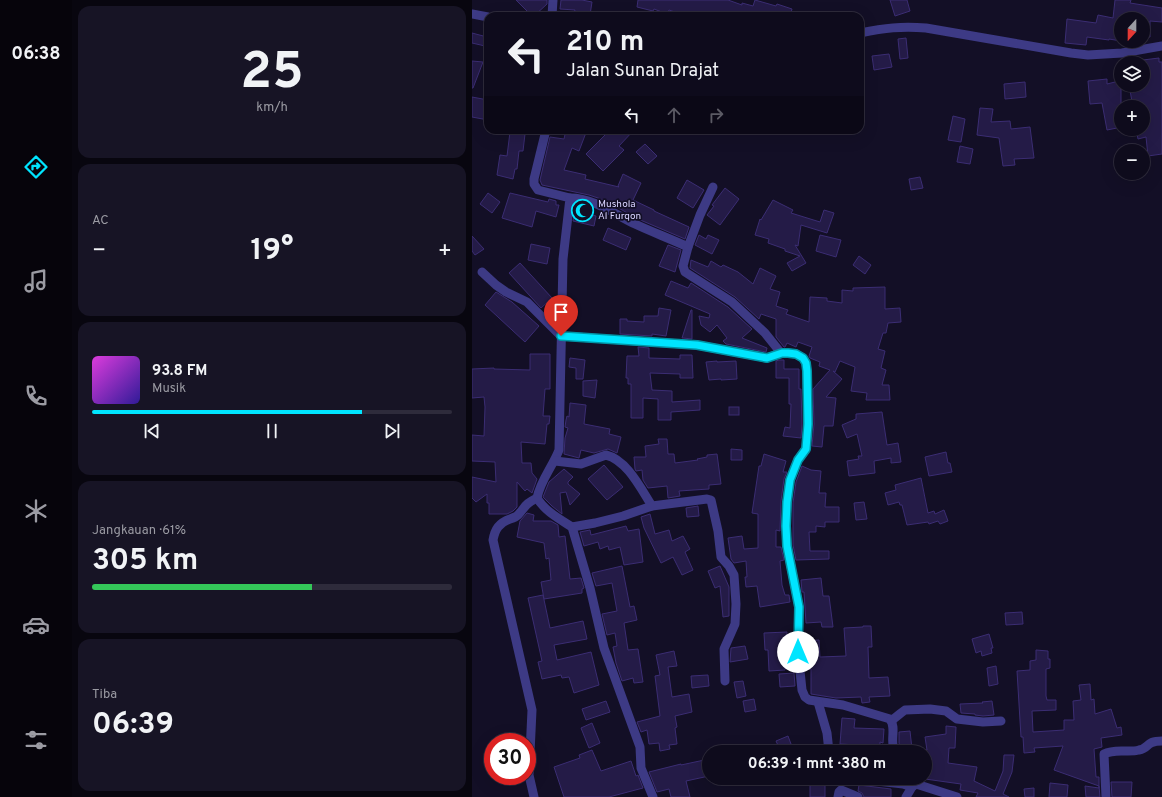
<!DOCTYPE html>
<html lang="id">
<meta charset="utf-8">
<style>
body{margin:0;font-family:Overpass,sans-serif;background:#171425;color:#f1f3f6;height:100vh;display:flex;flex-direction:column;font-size:15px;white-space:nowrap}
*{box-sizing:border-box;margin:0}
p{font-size:13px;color:#9b9ba3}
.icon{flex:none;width:22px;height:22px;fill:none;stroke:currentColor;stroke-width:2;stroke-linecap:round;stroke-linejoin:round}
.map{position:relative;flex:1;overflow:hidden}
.panel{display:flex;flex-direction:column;gap:6px;padding:6px;background:#08060f;width:400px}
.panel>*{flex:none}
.banner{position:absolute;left:12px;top:12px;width:380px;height:122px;border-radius:12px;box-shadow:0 4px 16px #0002,0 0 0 1px #2e2b3b;background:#0e0b1c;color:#f1f3f6;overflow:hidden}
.needle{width:26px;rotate:201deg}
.fabs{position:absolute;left:642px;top:12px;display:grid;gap:8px}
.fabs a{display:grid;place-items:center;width:36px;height:36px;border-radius:50%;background:#0e0b1c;box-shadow:0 4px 16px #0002,0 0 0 1px #2e2b3b;font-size:20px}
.speed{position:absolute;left:12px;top:733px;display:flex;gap:8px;font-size:20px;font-weight:700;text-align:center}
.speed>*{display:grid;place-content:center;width:52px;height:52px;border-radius:50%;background:#0e0b1c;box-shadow:0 4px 16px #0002,0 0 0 1px #2e2b3b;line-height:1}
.speed .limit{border:6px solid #d22;background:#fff;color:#111}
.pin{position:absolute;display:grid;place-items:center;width:34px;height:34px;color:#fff;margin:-41px -17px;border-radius:50% 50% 50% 0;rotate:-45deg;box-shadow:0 0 4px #0007}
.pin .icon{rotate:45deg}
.me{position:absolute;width:44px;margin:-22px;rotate:0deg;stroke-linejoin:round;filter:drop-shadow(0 0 3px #0008)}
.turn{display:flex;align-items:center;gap:14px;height:84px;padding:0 16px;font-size:18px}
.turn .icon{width:52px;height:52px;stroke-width:2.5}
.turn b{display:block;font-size:28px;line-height:34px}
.lanes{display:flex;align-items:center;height:38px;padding:0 16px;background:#0003;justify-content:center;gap:20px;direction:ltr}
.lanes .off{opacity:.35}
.big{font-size:30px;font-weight:700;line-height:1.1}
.panel .widget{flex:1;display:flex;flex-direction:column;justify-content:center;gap:6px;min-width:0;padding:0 14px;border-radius:12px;background:#171425}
.panel .dial{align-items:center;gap:0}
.dial b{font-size:52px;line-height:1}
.song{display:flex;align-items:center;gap:12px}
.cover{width:48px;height:48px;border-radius:6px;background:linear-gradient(135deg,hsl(300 70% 55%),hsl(250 70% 35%))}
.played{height:4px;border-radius:2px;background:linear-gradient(90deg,#00e5ff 75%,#2e2b3b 75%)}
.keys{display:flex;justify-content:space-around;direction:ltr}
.heat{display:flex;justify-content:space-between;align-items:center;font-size:22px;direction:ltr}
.charge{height:6px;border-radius:3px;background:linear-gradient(90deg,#34c759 61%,#2e2b3b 0)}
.trip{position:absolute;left:230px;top:745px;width:230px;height:40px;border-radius:20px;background:#0e0b1c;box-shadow:0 4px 16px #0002,0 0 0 1px #2e2b3b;font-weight:700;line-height:40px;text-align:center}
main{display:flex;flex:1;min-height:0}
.dock{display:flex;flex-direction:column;width:72px;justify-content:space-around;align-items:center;background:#06040b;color:#9b9ba3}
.dock .icon{width:28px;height:28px}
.dock .on{color:#00e5ff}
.dock b{font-size:18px;color:#f1f3f6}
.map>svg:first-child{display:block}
.building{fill:#241b47;stroke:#3b2d73}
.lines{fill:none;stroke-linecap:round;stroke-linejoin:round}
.street{stroke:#3d3a85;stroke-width:9}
.route-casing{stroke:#0095a6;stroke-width:10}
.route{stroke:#00e5ff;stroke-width:7}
.labels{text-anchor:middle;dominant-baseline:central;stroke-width:3.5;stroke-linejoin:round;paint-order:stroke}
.poi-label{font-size:10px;fill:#d9d4ff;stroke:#130f26;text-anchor:start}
</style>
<main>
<nav class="dock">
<b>06:38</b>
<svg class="icon on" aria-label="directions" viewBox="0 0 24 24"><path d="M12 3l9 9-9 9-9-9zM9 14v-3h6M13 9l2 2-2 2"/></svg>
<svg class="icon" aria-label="music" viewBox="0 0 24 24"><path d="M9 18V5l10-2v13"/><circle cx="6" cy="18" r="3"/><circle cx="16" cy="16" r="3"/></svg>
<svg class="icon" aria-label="phone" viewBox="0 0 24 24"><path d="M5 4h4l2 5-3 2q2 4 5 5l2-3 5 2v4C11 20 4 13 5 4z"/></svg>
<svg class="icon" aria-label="climate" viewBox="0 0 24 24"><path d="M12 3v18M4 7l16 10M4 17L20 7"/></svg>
<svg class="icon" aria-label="car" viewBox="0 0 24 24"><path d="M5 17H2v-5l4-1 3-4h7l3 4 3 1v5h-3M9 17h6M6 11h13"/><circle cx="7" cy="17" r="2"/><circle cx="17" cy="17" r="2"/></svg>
<svg class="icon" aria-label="filters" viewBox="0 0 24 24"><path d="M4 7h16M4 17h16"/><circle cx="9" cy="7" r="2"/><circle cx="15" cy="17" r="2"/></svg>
</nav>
<section class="panel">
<div class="widget dial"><b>25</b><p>km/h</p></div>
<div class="widget"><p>AC</p>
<div class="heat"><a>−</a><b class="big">19°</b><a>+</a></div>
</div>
<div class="widget">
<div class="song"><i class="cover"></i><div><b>93.8 FM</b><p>Musik</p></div></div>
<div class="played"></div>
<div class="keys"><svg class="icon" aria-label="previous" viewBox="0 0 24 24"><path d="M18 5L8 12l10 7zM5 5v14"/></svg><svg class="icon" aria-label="pause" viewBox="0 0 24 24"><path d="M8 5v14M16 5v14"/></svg><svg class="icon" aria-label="next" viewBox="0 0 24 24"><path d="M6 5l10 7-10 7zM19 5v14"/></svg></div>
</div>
<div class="widget"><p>Jangkauan · 61%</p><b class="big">305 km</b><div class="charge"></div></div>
<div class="widget"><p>Tiba</p><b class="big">06:39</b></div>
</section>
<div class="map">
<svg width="690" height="797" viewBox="0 0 690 797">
<rect width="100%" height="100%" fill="#130f26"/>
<g class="building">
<polygon points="44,0 75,0 75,4 62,16 60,16"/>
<polygon points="89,0 110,0 120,2 118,15 102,13 103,10 88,9"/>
<polygon points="166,0 256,0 270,5 270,3 281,6 283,0 304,6 305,4 320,9 318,16 214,16 197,10 195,14 182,9 181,11 165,7"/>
<polygon points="418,0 435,0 438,11 423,16"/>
<polygon points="643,0 659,0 658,3 690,8 690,22 678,21 678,37 671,37 671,19 649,19 649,41 637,39 637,40 615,37 614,45 593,43 595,19 624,23 626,15 641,18"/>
<polygon points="0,33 15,37 13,46 0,43"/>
<polygon points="434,38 436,58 428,59 426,39"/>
<polygon points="417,54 420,67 402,70 400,56"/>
<polygon points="687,58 687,62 690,62 690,154 676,156 674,137 666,139 664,129 671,129 671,107 661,107 657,85 671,85 671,60"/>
<polygon points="0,61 11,62 1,88 0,88"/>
<polygon points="635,79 635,84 647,81 649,85 649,120 644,121 645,128 635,130 630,103 618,104 616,81"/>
<polygon points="553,82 554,97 533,99 532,84"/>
<polygon points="0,97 16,100 16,120 0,117"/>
<polygon points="508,108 521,109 519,122 538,121 539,129 558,127 562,158 542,159 543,165 531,166 527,138 505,135"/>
<polygon points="481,116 493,119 489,142 476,140"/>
<polygon points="94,130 115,130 107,151 100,148 92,170 114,175 113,179 147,187 146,186 151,174 169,183 161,200 182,210 182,211 217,227 213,239 166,219 143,206 144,205 126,198 117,195 70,185 68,180 78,137 92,139"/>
<polygon points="138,130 162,130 147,146 152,150 131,171 114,154"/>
<polygon points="38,132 53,134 51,151 47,151 45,169 43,169 41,179 25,175 28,155 35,156"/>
<polygon points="173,144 185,156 176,164 164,152"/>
<polygon points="488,146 501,149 498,164 485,162"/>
<polygon points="448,177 451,188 439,190 437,179"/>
<polygon points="215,180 232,190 221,208 205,198"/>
<polygon points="253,188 267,199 248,225 235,215 242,206 240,205"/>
<polygon points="16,193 28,202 20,213 8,204"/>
<polygon points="38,193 76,202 77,199 84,201 84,205 87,205 84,217 64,211 60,227 30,218"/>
<polygon points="301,200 321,210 319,213 348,222 352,210 362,213 355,233 329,225 326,246 323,245 334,263 320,271 315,263 328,256 313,251 313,249 296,243 297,239 283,235 288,219 289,220"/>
<polygon points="104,204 118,208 116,214 124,216 122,226 101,221"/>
<polygon points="136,228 159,238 154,250 131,240"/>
<polygon points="227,235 234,239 236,235 247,240 240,254 223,245"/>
<polygon points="348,235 369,240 364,257 344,251"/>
<polygon points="0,236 12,249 3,255 0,251"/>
<polygon points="59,244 78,248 75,264 56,260"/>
<polygon points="196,245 209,250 203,272 187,266"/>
<polygon points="387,256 399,265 393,274 381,265"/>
<polygon points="219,260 236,267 239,261 249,267 251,265 266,272 281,284 288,268 304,276 298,289 308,292 304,306 316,310 314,314 337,322 338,297 355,298 355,301 370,303 370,290 381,291 381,288 413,287 413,309 428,308 429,322 416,323 414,333 411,333 406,349 413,351 409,368 414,370 410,385 417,385 418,400 394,400 395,393 379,391 383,367 368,361 363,372 361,371 370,379 354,397 364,398 361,426 352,426 350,447 340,446 342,424 341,389 358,370 347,366 348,362 338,358 337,356 340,347 326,342 324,347 315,343 313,347 312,347 304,337 304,319 289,314 287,319 263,297 218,268"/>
<polygon points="48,263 80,298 69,308 37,273"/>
<polygon points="199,281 216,288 219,283 256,307 280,329 270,338 295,348 294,352 254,344 251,341 255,338 245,325 238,332 229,325 227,316 237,318 238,314 193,295"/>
<polygon points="24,292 40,302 67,326 53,342 13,305"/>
<polygon points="187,308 199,310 194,336 180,334 180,336 148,334 148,319 155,319 155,321 172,322 172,316 186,316"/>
<polygon points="219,310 220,310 220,339 211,338 210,338"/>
<polygon points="166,347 177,348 177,358 208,359 208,355 220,355 221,378 208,378 208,374 178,373 180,390 200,391 200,402 228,400 228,410 199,412 199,420 186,420 186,399 171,398 171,418 159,418 159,384 156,384 156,378 154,378 155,356 167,356"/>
<polygon points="58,354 78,354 78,389 73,389 71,416 78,416 77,424 75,424 73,444 49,442 50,463 59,463 60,473 65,479 60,493 55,489 53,491 45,482 45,507 41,511 35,514 17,514 17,503 15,503 15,494 4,502 0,498 0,477 24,482 23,462 0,461 0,435 12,436 13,407 12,397 0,398 0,369 22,368 22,369 58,370"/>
<polygon points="98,358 113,360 111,379 104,379 104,368 97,367"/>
<polygon points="307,360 312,360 312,369 327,369 327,389 329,389 330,424 329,438 311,436 313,427 318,428 319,404 317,404 317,378 304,378 304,361"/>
<polygon points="245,361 245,362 264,361 265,379 249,380 249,379 237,380 234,362"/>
<polygon points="125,380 123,398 111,396 111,381"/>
<polygon points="98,403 114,405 112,424 138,429 137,434 149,437 145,453 136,449 122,453 109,450 107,458 92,454 93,438 96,428 93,427 94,420 95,416 97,417"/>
<rect x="257" y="407" width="10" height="8"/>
<polygon points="410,412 415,445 426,443 429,462 419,463 419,458 402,461 403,473 377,476 375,461 387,459 386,456 390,456 385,434 375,438 370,425 384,419 384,414"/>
<polygon points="186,439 195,439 196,454 202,454 203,463 226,460 225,459 235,457 235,455 245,454 249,484 237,485 237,489 207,491 208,496 196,498 195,486 176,488 171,480 170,470 164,471 163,469 162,457 174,457 173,446 187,444"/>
<polygon points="259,449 270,450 270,460 259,460"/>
<polygon points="474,452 476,463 478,463 480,472 457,476 453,457"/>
<polygon points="292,454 314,461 311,472 315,472 312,479 309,501 308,531 304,530 304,547 309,547 312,560 308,561 310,585 313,595 317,595 318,602 288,607 285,586 274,587 273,577 275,577 274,561 262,563 259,559 256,538 270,536 272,549 286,548 286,514 280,513 287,466 289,466"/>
<polygon points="132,465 151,487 135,500 116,479"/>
<polygon points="330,466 339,470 349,471 347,493 354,493 353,507 367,507 367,522 353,522 353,527 344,526 344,532 337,532 338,551 357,551 357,559 324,560 321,545 321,503 324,482"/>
<polygon points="92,469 101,477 96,482 96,484 108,494 98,505 94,492 88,493 90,514 80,506 71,497 77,482"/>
<polygon points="449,478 456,513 462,511 463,514 472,510 476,521 468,524 466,521 457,524 456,522 435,525 430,505 428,505 427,502 416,505 413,493 424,490 423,485"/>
<polygon points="392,502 395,519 384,520 382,503"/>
<polygon points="226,506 227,516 215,517 214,508"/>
<polygon points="55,513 62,515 61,521 79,521 86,525 87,537 93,536 98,579 109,578 112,588 110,589 110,593 72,599 69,582 79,580 77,558 74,559 72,543 45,537 48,521"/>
<polygon points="178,514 183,534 197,530 200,541 211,536 218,549 213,552 221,570 210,575 201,557 189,563 172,528 169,517"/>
<polygon points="154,526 156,531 167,529 171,562 152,565 148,547 137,550 136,546 128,549 126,542 112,546 108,532 118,530 119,535"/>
<polygon points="150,566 158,607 162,606 165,620 152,623 156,650 166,649 171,682 162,683 161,678 150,681 144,663 141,647 145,646 143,633 135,635 130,614 145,611 140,583 124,586 120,573"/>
<polygon points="248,566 257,587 257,616 251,617 248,586 243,588 236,571"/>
<polygon points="349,578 351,596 357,596 361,627 350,627 349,622 334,623 332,592 330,592 329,580"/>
<polygon points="71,595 78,628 111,621 115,639 82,645 85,660 119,652 127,685 102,693 97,677 90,678 89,675 70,679 66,662 70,661 56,598"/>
<polygon points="550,612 551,624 534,625 533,613"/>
<polygon points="391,626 399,626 400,647 396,647 397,678 416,677 418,696 397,697 398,702 390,703 389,697 364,698 339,694 339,669 334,670 332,641 347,640 348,657 374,656 372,628 391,627"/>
<polygon points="315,632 315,649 312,649 313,670 297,671 296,650 293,650 292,633"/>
<polygon points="517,634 521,648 519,648 520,653 510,656 509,651 504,653 500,639"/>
<polygon points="273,646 276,659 258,662 259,648"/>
<polygon points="564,650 576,651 576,659 578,659 578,668 574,669 574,696 575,700 584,700 584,710 560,711 561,732 592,730 592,720 602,720 601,701 609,700 607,685 618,684 619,700 622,699 623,714 639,709 645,728 649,727 650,735 629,738 630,747 622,749 624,777 627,777 627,786 582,770 591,746 562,748 563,752 552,753 551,737 549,737 545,671 558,670 558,661 564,660"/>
<polygon points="202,651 205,666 196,667 200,697 217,694 220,712 203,716 205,727 203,728 205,744 197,745 198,749 188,751 187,743 177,744 175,730 169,732 165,722 188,716 183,676 188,675 184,655"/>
<polygon points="524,666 526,684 517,686 515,668"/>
<polygon points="322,673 323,686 308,687 307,674"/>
<polygon points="236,675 237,686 220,688 219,676"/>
<polygon points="271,681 274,696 265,698 262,682"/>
<polygon points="282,699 284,710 273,712 271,701"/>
<polygon points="134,701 138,712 114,720 110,709"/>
<polygon points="520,701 522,715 511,716 503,715 503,714 489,713 488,704 511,703 510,702"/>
<polygon points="370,718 383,719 382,728 412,729 411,743 408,742 408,752 385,752 385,745 368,744"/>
<polygon points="120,723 128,743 117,748 109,728"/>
<polygon points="474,726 484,727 483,748 477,748 476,763 505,767 502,781 523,791 531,771 532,755 542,755 540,772 531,794 537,797 504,797 506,793 488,790 489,784 453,779 453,750 455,750 453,737 474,734"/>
<polygon points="438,731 440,749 429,750 427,743 427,732"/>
<polygon points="316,736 322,752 309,752 304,741"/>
<polygon points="120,750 129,771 159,761 164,776 166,775 171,788 137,797 92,797 82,767 108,758 107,755"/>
<polygon points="237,759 237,776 214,781 218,797 199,797 197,789 185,792 177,772 209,764 209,765"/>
<rect x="338" y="778" width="15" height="19"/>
<polygon points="639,782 660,782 659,797 640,797"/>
<polygon points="578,783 596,785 595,797 577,797"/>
<polygon points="387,785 419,789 419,797 392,797 390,793 386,791"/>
<polygon points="613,786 627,788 627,786 628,797 614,797"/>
<polygon points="562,788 562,797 553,797 552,789"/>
</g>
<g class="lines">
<g class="street">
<polyline points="0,14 16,17"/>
<polyline points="80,16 81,0"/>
<path d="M388 33C413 28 429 26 454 28L599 53 616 55 650 53 690 46"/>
<path d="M74 130 62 179V184L66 190 98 198 91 259 87 450C81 466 68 481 65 498 73 511 86 518 100 527L118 588 132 648 168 747 169 768 181 797"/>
<path d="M98 198C122 198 142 214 163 224 180 232 199 239 216 247L211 266 213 272 260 302 293 333 309 353"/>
<polyline points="216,247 228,215 241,187"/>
<path d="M10 272 24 285 34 292 55 302 89 336 225 345 295 358 309 353H316L324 354 331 358 334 363 335 371 336 424 334 449 326 460 318 480 315 502 314 526 315 546 327 607 326 652 330 690 333 697 337 700 371 705 418 719C425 728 417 742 423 752"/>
<path d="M83 461 109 464 134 455C155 460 169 489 180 506"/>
<polyline points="100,527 123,523 151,516 180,506 235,499 239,500 246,531 249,557 257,566 262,575 264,604 263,624 252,649 253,681"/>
<polyline points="346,702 355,733 357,752"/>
<polyline points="419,721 429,713 433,710 458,709 474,711 485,719 511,722 529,721"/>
<polyline points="388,779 431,784 440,787 444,784 485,797"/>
<path d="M62 797 57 775 60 710 21 540C23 529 27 523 38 519 41 518 44 517 46 515 54 506 53 504 65 498"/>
<polyline points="366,797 367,792 369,790 386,797"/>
<polyline points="434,797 440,787"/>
<path d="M634 797 632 754C643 748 656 753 667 750 678 748 673 741 690 741"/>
</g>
</g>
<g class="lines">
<defs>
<polyline id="route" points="89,336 225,345 295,358 310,353 316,353 324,354 331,358 334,363 335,371 336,424 334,449 326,460 318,480 315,502 314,526 315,546 327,607 326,652"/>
</defs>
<use href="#route" class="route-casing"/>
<use href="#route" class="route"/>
</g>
<defs>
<symbol id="mosque-ring" viewBox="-11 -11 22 22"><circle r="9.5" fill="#130f26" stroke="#00e5ff" stroke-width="1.5"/><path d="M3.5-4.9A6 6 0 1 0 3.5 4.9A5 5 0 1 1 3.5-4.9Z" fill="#00e5ff"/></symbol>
</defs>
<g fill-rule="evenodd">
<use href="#mosque-ring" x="98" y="198" width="25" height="25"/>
</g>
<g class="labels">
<g class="poi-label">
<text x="126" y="204">Mushola<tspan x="126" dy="12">Al Furqon</tspan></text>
</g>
</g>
</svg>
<div class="fabs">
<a><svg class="needle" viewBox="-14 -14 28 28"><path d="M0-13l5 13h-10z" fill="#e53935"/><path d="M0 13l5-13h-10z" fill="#9b9ba3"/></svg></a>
<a><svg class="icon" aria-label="layers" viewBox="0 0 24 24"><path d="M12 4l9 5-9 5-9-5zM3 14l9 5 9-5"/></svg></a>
<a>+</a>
<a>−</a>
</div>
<div class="speed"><div class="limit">30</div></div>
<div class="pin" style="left:89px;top:336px;background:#d93025"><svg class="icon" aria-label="arrive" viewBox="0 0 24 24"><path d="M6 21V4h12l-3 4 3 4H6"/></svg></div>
<svg class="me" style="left:326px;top:652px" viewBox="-20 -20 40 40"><circle r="19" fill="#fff"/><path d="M0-13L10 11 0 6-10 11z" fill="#00e5ff"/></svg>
<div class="trip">06:39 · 1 mnt · 380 m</div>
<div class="banner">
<div class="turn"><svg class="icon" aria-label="left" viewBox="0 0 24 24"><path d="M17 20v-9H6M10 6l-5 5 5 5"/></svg><div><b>210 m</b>Jalan Sunan Drajat</div></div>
<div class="lanes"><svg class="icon" aria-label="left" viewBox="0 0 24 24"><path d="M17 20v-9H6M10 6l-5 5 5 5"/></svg><svg class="icon off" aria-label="ahead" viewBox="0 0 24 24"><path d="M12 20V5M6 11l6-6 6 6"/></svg><svg class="icon off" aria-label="right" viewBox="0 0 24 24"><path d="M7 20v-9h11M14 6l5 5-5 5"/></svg></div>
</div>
</div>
</main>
